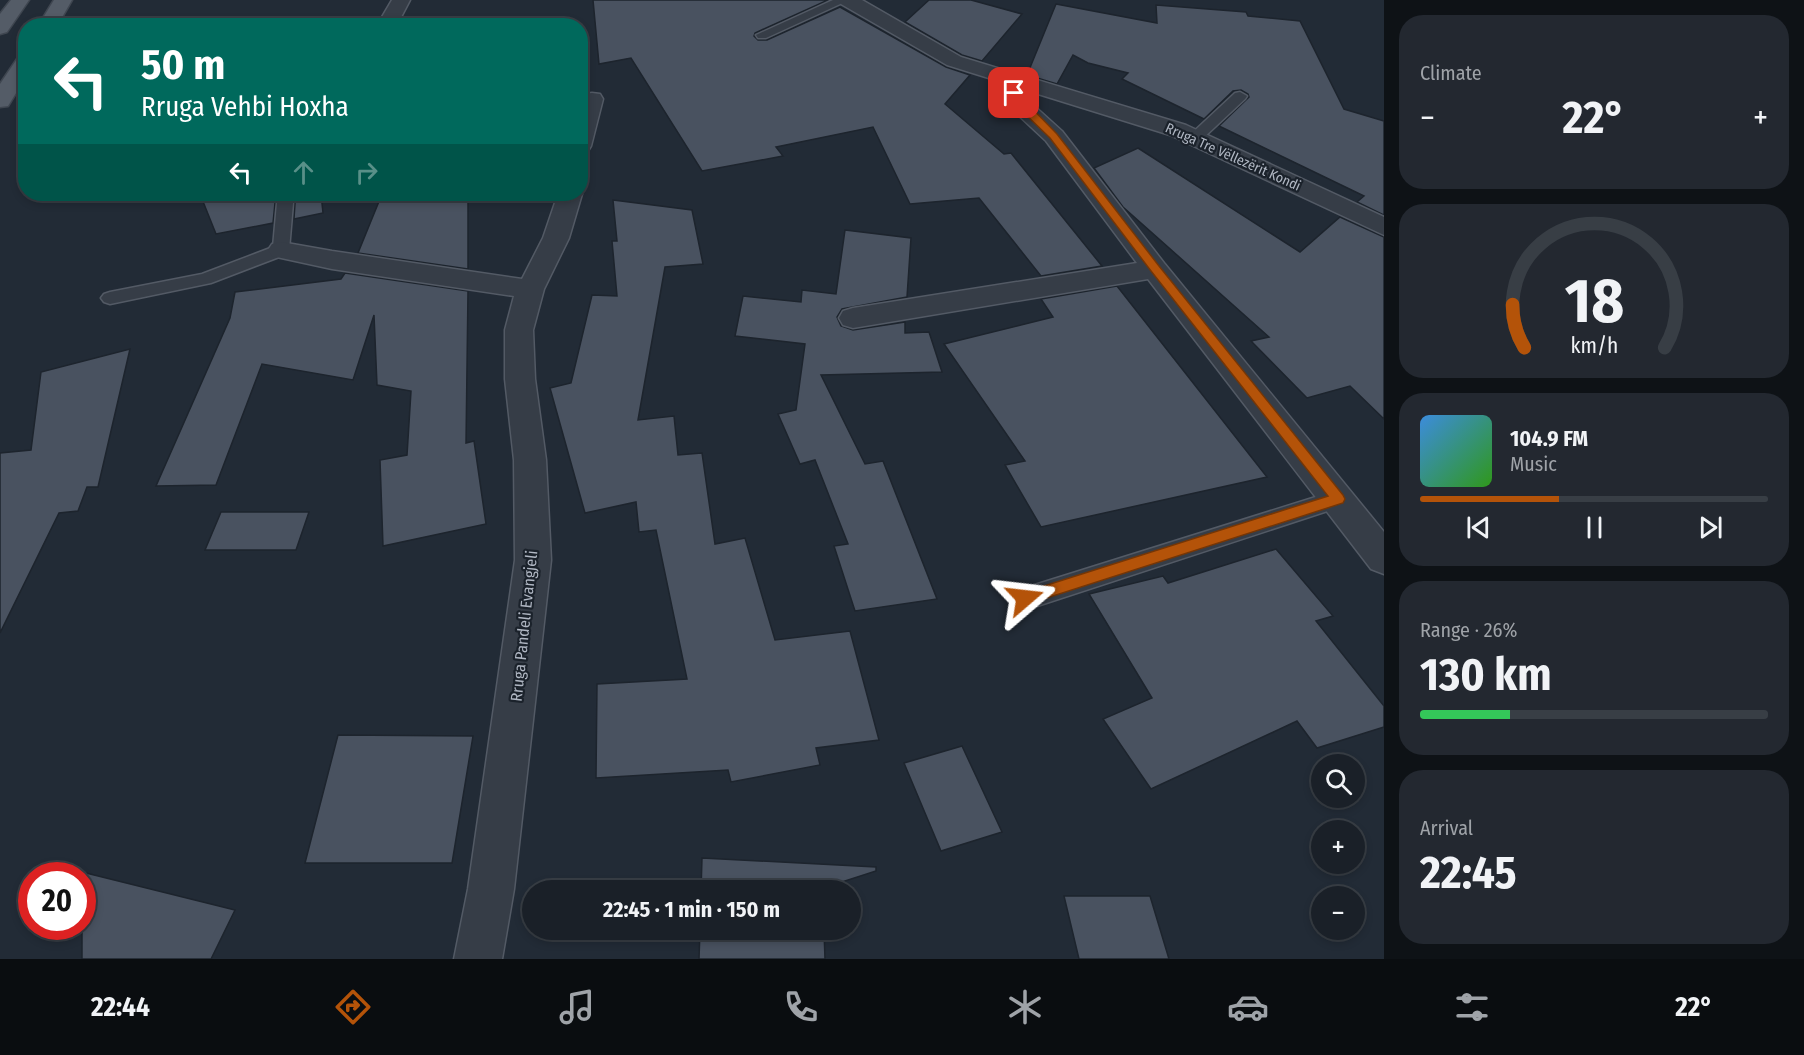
<!DOCTYPE html>
<meta charset="utf-8">
<style>
body{margin:0;font-family:"Fira Sans Condensed",sans-serif;background:#232830;color:#f1f3f6;height:100vh;display:flex;flex-direction:column;font-size:22px;white-space:nowrap}
*{box-sizing:border-box;margin:0}
p{font-size:20px;color:#9fa3a8}
.icon{flex:none;width:33px;height:33px;fill:none;stroke:currentColor;stroke-width:2;stroke-linecap:round;stroke-linejoin:round}
.map{position:relative;flex:1;overflow:hidden}
.details{display:flex;flex-direction:column;gap:15px;padding:15px;background:#0e1216;width:420px}
.details>*{flex:none}
.hud{position:absolute;left:18px;top:18px;width:570px;height:183px;border-radius:24px;box-shadow:0 3px 9px #0003,0 0 0 2px #383e45;background:#00695c;color:#fff;overflow:hidden}
.fabs{position:absolute;left:1311px;top:754px;display:grid;gap:12px}
.fabs a{display:grid;place-items:center;width:54px;height:54px;border-radius:50%;background:#1a2028;box-shadow:0 3px 9px #0003,0 0 0 2px #383e45;font-size:30px}
.speed{position:absolute;left:18px;top:862px;display:flex;gap:12px;font-size:30px;font-weight:700;text-align:center}
.speed>*{display:grid;place-content:center;width:78px;height:78px;border-radius:50%;background:#1a2028;box-shadow:0 3px 9px #0003,0 0 0 2px #383e45;line-height:1}
.speed .limit{border:9px solid #d22;background:#fff;color:#111}
.pin{position:absolute;display:grid;place-items:center;width:51px;height:51px;color:#fff;margin:-26px;border-radius:12px;box-shadow:0 3px 9px #0006}
.me{position:absolute;width:66px;margin:-33px;rotate:73deg;stroke-linejoin:round;filter:drop-shadow(0 0 4px #0008)}
.turn{display:flex;align-items:center;gap:21px;height:126px;padding:0 24px;font-size:27px}
.turn .icon{width:78px;height:78px;stroke-width:2.5}
.turn b{display:block;font-size:42px;line-height:51px}
.lanes{display:flex;align-items:center;height:57px;padding:0 24px;background:#0003;justify-content:center;gap:30px;direction:ltr}
.lanes .off{opacity:.35}
.big{font-size:45px;font-weight:700;line-height:1.1}
.details .card{flex:1;display:flex;flex-direction:column;justify-content:center;gap:9px;min-width:0;padding:0 21px;border-radius:24px;background:#232830}
.details .dial{align-items:center;gap:0}
.dial svg{height:156px;overflow:visible;fill:none;stroke:#383e45;stroke-width:7;stroke-linecap:round;text-anchor:middle}
.dial text{fill:#f1f3f6;stroke:none}
.song{display:flex;align-items:center;gap:18px}
.cover{width:72px;height:72px;border-radius:9px;background:linear-gradient(135deg,hsl(210 70% 55%),hsl(110 70% 35%))}
.played{height:6px;border-radius:3px;background:linear-gradient(90deg,#b45309 40%,#383e45 40%)}
.keys{display:flex;justify-content:space-around;direction:ltr}
.heat{display:flex;justify-content:space-between;align-items:center;font-size:33px;direction:ltr}
.charge{height:9px;border-radius:4px;background:linear-gradient(90deg,#34c759 26%,#383e45 0)}
.trip{position:absolute;left:522px;top:880px;width:339px;height:60px;border-radius:30px;background:#1a2028;box-shadow:0 3px 9px #0003,0 0 0 2px #383e45;font-weight:700;line-height:60px;text-align:center}
.tabs{display:flex;height:96px;justify-content:space-around;align-items:center;background:#0a0d10;color:#9fa3a8}
.tabs .icon{width:42px;height:42px}
.tabs .current{color:#b45309}
.tabs b{font-size:27px;color:#f1f3f6}
main{display:flex;flex:1;min-height:0}
.map>svg:first-child{display:block}
.building{fill:#495260;stroke:#1d242d;stroke-width:1.5}
.lines{fill:none;stroke-linecap:round;stroke-linejoin:round}
.lane-casing{stroke:#535a65;stroke-width:3}
.street-casing{stroke:#535a65;stroke-width:3}
.primary-casing{stroke:#3f4650;stroke-width:3}
.lane{fill:#363d47;fill-rule:evenodd}
.street{fill:#363d47;fill-rule:evenodd}
.primary{fill:#545c67;fill-rule:evenodd}
.route{fill:#b45309;stroke:#753606;stroke-width:1.5}
.labels{text-anchor:middle;dominant-baseline:central;stroke-width:4.5;stroke-linejoin:round;paint-order:stroke}
.far-street-label{font-size:14px;fill:#b0b7c3;stroke:#1b222b}
.street-label{font-size:16px;fill:#b0b7c3;stroke:#1b222b}
</style>
<main>
<div class="map">
<svg width="1384" height="959" viewBox="0 0 1384 959">
<rect width="100%" height="100%" fill="#222b36"/>
<g class="building">
<polygon points="593,0 828,0 755,33 754,36 758,40 767,40 840,7 946,67 970,75 945,104 1004,154 1011,153 1102,266 1041,276 979,198 910,204 873,127 776,147 783,156 702,171 631,58 599,64"/>
<polygon points="929,0 971,0 1022,14 982,61 962,55 905,22"/>
<polygon points="1056,4 1157,23 1156,5 1246,12 1248,16 1300,21 1344,109 1384,121 1384,215 1357,202 1364,196 1219,126 1249,97 1248,94 1241,90 1233,91 1204,119 1122,79 1128,73 1088,63 1073,55 1057,84 1027,75"/>
<polygon points="1138,148 1300,252 1340,217 1384,237 1384,419 1350,386 1307,398 1251,341 1269,337 1123,207 1094,168"/>
<polygon points="200,194 321,194 323,213 294,219 295,203 284,196 275,203 273,223 216,234"/>
<polygon points="382,194 468,194 468,269 358,253"/>
<polygon points="613,200 692,210 703,264 665,267 638,420 674,416 678,455 702,453 715,544 745,538 775,640 850,631 879,740 816,748 820,765 731,782 728,770 596,778 597,684 687,679 656,530 639,532 636,502 585,513 550,388 571,383 592,295 617,296 612,241 617,241"/>
<polygon points="845,230 911,238 907,297 842,309 837,317 841,326 853,330 905,322 905,333 929,332 942,372 821,375 865,464 883,461 937,599 855,611 834,546 848,544 815,460 800,464 778,414 796,410 805,344 735,336 743,296 801,302 802,290 836,294"/>
<polygon points="345,273 468,291 466,443 474,441 486,524 383,546 380,460 407,455 411,391 377,385 374,315 353,380 262,364 216,485 156,486 230,318 235,292 341,279"/>
<polygon points="1117,286 1267,477 1041,527 1005,465 1025,461 944,344 1053,317 1041,299"/>
<polygon points="130,349 98,487 87,487 78,511 59,513 0,633 0,453 31,450 41,372"/>
<polygon points="221,512 309,512 296,550 205,550"/>
<polygon points="1276,549 1333,616 1316,621 1384,706 1384,727 1317,748 1297,721 1151,789 1103,719 1152,698 1089,594 1163,576 1168,583"/>
<polygon points="338,735 473,736 452,863 305,863"/>
<polygon points="962,746 1002,832 941,851 904,763"/>
<polygon points="702,858 876,867 876,871 814,891 701,891"/>
<polygon points="82,872 235,910 211,959 82,959"/>
<polygon points="1064,896 1150,896 1169,959 1079,959"/>
<polygon points="700,930 824,930 825,959 699,959"/>
</g>
<g class="lines">
<defs>
<g id="lane">
<polygon points="833,0 849,0 766,38 758,38 756,35"/>
<polygon points="1240,92 1247,96 1245,99 1200,141 1190,141 1188,138 1190,135 1235,93"/>
<polygon points="285,198 293,203 289,250 287,254 211,283 110,304 104,302 101,298 104,294 110,292 202,274 273,247 277,203"/>
<polygon points="1338,490 1346,493 1349,499 1346,505 1025,610 1017,606 1013,599 1017,592 1025,588"/>
</g>
<g id="street">
<polygon points="392,0 410,0 399,21 385,21 382,17"/>
<polygon points="839,0 862,0 961,57 1186,125 1384,217 1384,235 1170,135 1022,89 1031,103 1062,131 1164,263 1384,532 1384,574 1371,569 1148,279 853,328 843,325 839,318 843,311 853,308 1137,263 1046,141 1015,112 995,80 947,65 841,4"/>
<polygon points="592,93 600,94 603,99 591,146 588,151 580,153 580,102 584,94"/>
<polygon points="580,191 582,194 569,238 544,289 533,330 535,379 546,460 551,560 514,889 502,959 454,959 468,889 515,560 514,460 505,379 505,330 514,296 332,269 272,256 268,250 272,244 281,242 332,251 522,279 543,238 558,194 580,194"/>
</g>
<g id="primary">
<polygon points="11,0 29,0 7,32 0,34 0,14"/>
<polygon points="54,0 72,0 57,26 38,26"/>
<polygon points="26,54 26,77 8,106 0,107 0,84 19,56"/>
</g>
</defs>
<use href="#lane" class="lane-casing"/>
<use href="#street" class="street-casing"/>
<use href="#primary" class="primary-casing"/>
<use href="#lane" class="lane"/>
<use href="#street" class="street"/>
<use href="#primary" class="primary"/>
</g>
<polygon class="route" points="1014,90 1057,134 1159,266 1343,495 1345,499 1343,503 1025,605 1019,603 1017,598 1019,594 1025,592 1328,496 1151,271 1050,138 1020,109 1010,93"/>
<g class="labels">
<g class="far-street-label">
<text transform="translate(1233 157) rotate(24)">Rruga Tre Vëllezërit Kondi</text>
</g>
<g class="street-label">
<text transform="translate(524 626) rotate(-84)">Rruga Pandeli Evangjeli</text>
</g>
</g>
</svg>
<div class="fabs">
<a><svg class="icon" aria-label="search" viewBox="0 0 24 24"><circle cx="10" cy="10" r="6"/><path d="M15 15l6 6"/></svg></a>
<a>+</a>
<a>−</a>
</div>
<div class="speed"><div class="limit">20</div></div>
<div class="pin" style="left:1014px;top:93px;background:#d93025"><svg class="icon" aria-label="arrive" viewBox="0 0 24 24"><path d="M6 21V4h12l-3 4 3 4H6"/></svg></div>
<svg class="me" style="left:1025px;top:598px" viewBox="-20 -20 40 40"><path d="M0-17L14 15 0 8-14 15z" fill="#b45309" stroke="#fff" stroke-width="4"/></svg>
<div class="trip">22:45 · 1 min · 150 m</div>
<div class="hud">
<div class="turn"><svg class="icon" aria-label="left" viewBox="0 0 24 24"><path d="M17 20v-9H6M10 6l-5 5 5 5"/></svg><div><b>50 m</b>Rruga Vehbi Hoxha</div></div>
<div class="lanes"><svg class="icon" aria-label="left" viewBox="0 0 24 24"><path d="M17 20v-9H6M10 6l-5 5 5 5"/></svg><svg class="icon off" aria-label="ahead" viewBox="0 0 24 24"><path d="M12 20V5M6 11l6-6 6 6"/></svg><svg class="icon off" aria-label="right" viewBox="0 0 24 24"><path d="M7 20v-9h11M14 6l5 5-5 5"/></svg></div>
</div>
</div>
<section class="details">
<div class="card"><p>Climate</p>
<div class="heat"><a>−</a><b class="big">22°</b><a>+</a></div>
</div>
<div class="card dial"><svg viewBox="0 0 100 80">
<path d="M14 69A42 42 0 1 1 86 69"/>
<path d="M14 69A42 42 0 0 1 8 47" stroke="#b45309"/>
<text x="50" y="56" font-size="32" font-weight="700">18</text>
<text x="50" y="72" font-size="11">km/h</text>
</svg></div>
<div class="card">
<div class="song"><i class="cover"></i><div><b>104.9 FM</b><p>Music</p></div></div>
<div class="played"></div>
<div class="keys"><svg class="icon" aria-label="previous" viewBox="0 0 24 24"><path d="M18 5L8 12l10 7zM5 5v14"/></svg><svg class="icon" aria-label="pause" viewBox="0 0 24 24"><path d="M8 5v14M16 5v14"/></svg><svg class="icon" aria-label="next" viewBox="0 0 24 24"><path d="M6 5l10 7-10 7zM19 5v14"/></svg></div>
</div>
<div class="card"><p>Range · 26%</p><b class="big">130 km</b><div class="charge"></div></div>
<div class="card"><p>Arrival</p><b class="big">22:45</b></div>
</section>
</main>
<nav class="tabs">
<b>22:44</b>
<svg class="icon current" aria-label="directions" viewBox="0 0 24 24"><path d="M12 3l9 9-9 9-9-9zM9 14v-3h6M13 9l2 2-2 2"/></svg>
<svg class="icon" aria-label="music" viewBox="0 0 24 24"><path d="M9 18V5l10-2v13"/><circle cx="6" cy="18" r="3"/><circle cx="16" cy="16" r="3"/></svg>
<svg class="icon" aria-label="phone" viewBox="0 0 24 24"><path d="M5 4h4l2 5-3 2q2 4 5 5l2-3 5 2v4C11 20 4 13 5 4z"/></svg>
<svg class="icon" aria-label="climate" viewBox="0 0 24 24"><path d="M12 3v18M4 7l16 10M4 17L20 7"/></svg>
<svg class="icon" aria-label="car" viewBox="0 0 24 24"><path d="M5 17H2v-5l4-1 3-4h7l3 4 3 1v5h-3M9 17h6M6 11h13"/><circle cx="7" cy="17" r="2"/><circle cx="17" cy="17" r="2"/></svg>
<svg class="icon" aria-label="filters" viewBox="0 0 24 24"><path d="M4 7h16M4 17h16"/><circle cx="9" cy="7" r="2"/><circle cx="15" cy="17" r="2"/></svg>
<b>22°</b>
</nav>
